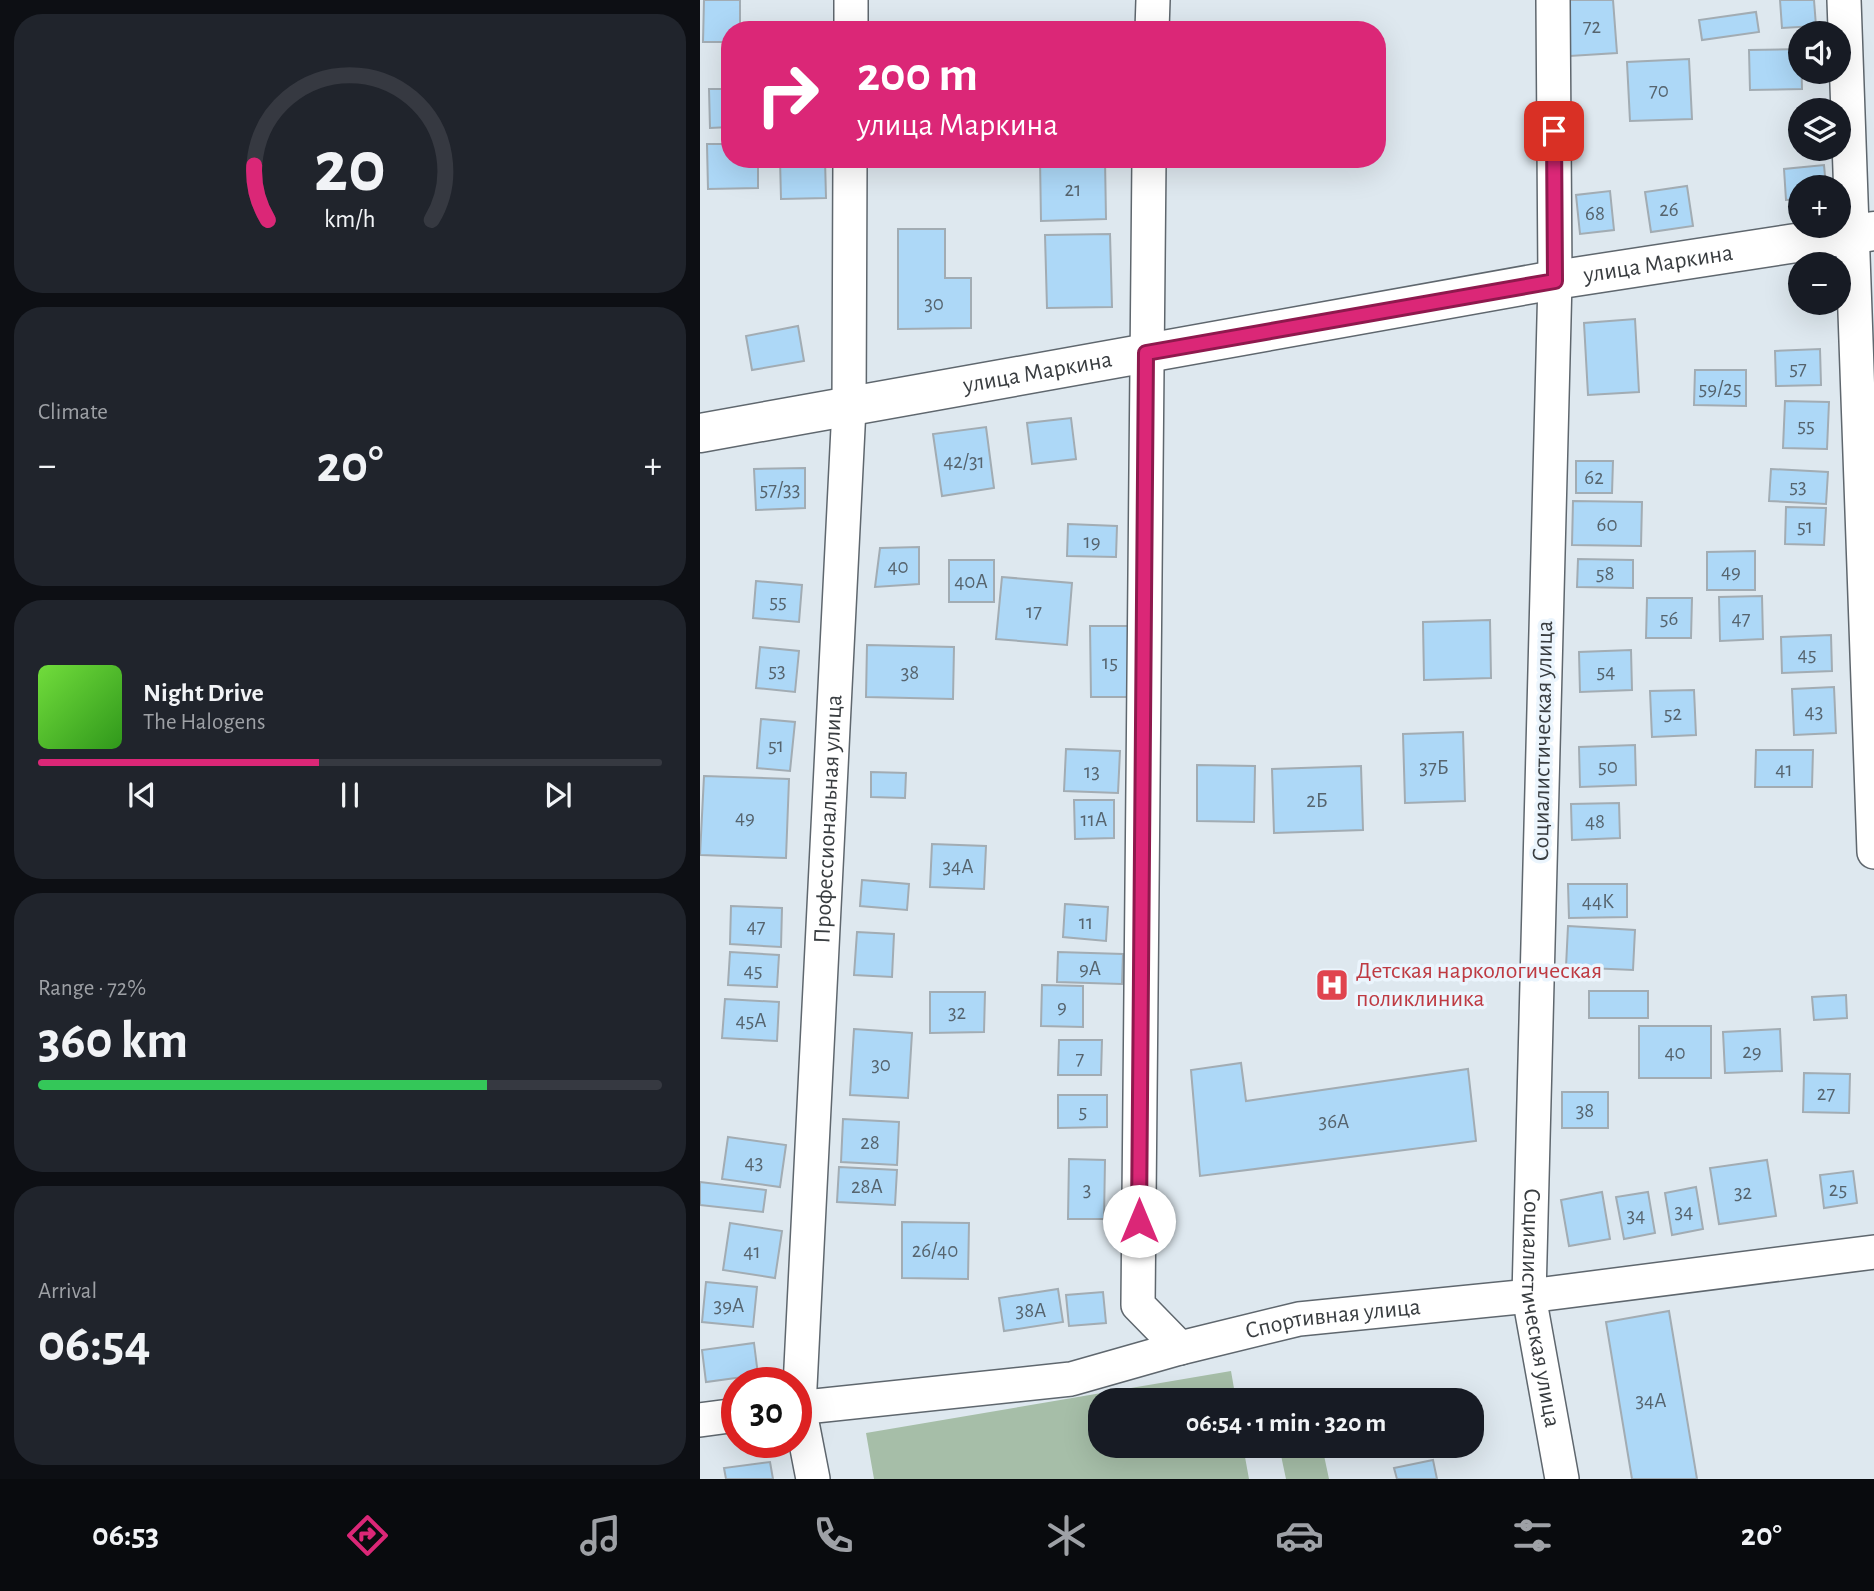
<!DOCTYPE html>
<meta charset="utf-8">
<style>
body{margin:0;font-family:"Alegreya Sans",sans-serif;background:#20242c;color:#f1f3f6;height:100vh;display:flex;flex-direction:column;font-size:26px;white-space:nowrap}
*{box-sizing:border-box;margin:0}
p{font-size:23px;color:#9ea1a6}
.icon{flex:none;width:38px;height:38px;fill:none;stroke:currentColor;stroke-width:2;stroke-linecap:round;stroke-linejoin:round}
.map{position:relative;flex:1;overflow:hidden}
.side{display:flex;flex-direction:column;gap:14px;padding:14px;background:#0d0f14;width:700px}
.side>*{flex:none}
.banner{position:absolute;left:21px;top:21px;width:665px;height:147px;border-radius:28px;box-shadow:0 7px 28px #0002;background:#db2777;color:#fff;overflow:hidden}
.buttons{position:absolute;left:1088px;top:21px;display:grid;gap:14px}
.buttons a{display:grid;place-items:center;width:63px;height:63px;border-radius:50%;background:#171b24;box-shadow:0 7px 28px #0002;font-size:35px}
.speed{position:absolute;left:21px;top:1367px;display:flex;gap:14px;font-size:35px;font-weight:700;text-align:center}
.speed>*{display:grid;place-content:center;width:91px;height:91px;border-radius:50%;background:#171b24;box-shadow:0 7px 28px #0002;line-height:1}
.speed .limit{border:10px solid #d22;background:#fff;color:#111}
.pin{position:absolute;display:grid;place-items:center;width:60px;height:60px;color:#fff;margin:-30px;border-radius:14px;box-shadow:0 4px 10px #0006}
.me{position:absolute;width:77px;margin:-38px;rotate:0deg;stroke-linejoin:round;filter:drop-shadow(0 0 5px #0008)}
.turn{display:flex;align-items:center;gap:24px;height:147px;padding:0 21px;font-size:32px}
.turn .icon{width:91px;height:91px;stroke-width:2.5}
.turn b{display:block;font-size:49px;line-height:60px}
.big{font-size:52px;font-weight:700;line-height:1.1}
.side .tile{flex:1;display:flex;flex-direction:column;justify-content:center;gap:10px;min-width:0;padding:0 24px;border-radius:28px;background:#20242c}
.side .dial{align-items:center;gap:0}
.dial svg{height:182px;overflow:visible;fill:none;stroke:#363941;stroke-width:7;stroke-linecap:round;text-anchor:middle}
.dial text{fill:#f1f3f6;stroke:none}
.song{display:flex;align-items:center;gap:21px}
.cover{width:84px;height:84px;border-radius:10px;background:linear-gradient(135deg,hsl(100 70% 55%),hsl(110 70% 35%))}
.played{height:7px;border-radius:4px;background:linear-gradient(90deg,#db2777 45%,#363941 45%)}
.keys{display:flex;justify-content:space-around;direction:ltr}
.heat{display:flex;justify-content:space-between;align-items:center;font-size:38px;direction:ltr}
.charge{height:10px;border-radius:5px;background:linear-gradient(90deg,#34c759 72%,#363941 0)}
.trip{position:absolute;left:388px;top:1388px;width:396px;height:70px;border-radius:28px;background:#171b24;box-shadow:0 7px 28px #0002;font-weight:700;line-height:70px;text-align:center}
.tab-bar{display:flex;height:112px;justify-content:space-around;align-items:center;background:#090b0e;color:#9ea1a6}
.tab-bar .icon{width:49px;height:49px}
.tab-bar .selected{color:#db2777}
.tab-bar b{font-size:32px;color:#f1f3f6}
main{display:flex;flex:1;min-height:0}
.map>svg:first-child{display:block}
.green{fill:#a6bea8}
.building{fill:#add8f7;stroke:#a2acb3;stroke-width:2}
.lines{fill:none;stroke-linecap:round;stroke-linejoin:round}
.street-casing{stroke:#5f676e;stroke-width:36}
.secondary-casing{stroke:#5f676e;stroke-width:41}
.street{stroke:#fff;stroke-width:33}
.secondary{stroke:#fff;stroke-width:38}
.route-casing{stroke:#8e194d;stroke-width:18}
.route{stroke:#db2777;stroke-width:12}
.labels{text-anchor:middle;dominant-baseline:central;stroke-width:7;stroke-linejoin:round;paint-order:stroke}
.number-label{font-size:21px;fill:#56646e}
.street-label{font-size:24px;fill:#393d40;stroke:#ebf5fd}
.health-label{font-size:24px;fill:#be3a42;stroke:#ebf5fd;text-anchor:start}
</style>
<main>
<section class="side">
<div class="tile dial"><svg viewBox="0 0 100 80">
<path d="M14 69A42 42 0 1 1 86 69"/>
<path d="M14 69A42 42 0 0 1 8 45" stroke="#db2777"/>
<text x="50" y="56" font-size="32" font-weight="700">20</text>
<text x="50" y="72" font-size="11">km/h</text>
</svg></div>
<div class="tile"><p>Climate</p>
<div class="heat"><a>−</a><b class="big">20°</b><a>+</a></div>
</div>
<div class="tile">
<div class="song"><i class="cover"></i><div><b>Night Drive</b><p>The Halogens</p></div></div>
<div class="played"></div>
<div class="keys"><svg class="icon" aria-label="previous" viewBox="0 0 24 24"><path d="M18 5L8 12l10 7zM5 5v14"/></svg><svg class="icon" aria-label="pause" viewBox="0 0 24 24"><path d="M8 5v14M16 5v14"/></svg><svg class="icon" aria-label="next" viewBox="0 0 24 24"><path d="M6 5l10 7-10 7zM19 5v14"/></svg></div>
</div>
<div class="tile"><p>Range · 72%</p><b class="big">360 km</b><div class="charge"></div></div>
<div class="tile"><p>Arrival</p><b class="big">06:54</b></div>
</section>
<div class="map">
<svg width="1174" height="1479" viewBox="0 0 1174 1479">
<rect width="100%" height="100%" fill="#dee8ef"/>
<g class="green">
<polygon points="531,1371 536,1400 401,1400 401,1446 543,1446 549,1479 174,1479 166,1433"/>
<polygon points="579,1446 622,1446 629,1479 586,1479"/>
</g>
<g class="building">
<polygon points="4,0 40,0 40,30 30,30 30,42 3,42"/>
<polygon points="867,0 913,0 917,53 870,56"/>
<polygon points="1080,0 1114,0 1116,26 1082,28"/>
<polygon points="1056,12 1059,32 1002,40 999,20"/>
<polygon points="1101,49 1102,89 1050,90 1049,50"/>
<polygon points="989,59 992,119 930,121 927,62"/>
<polygon points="9,89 30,89 30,127 10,128"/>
<polygon points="7,144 30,144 30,159 58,159 58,188 8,189"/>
<polygon points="80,159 125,159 126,198 81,199"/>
<polygon points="189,159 268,159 268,161 190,164"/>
<polygon points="340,159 405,159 406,219 341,221"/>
<polygon points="1124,165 1126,187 1101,187 1101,199 1086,200 1084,169"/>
<polygon points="987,186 993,226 951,232 945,192"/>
<polygon points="910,191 914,230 880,234 876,195"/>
<polygon points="198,229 245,229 245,278 271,278 271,328 198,329"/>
<polygon points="410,234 412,307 347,308 345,235"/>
<polygon points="935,319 939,392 888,395 884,323"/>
<polygon points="98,326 104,361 52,370 46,336"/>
<polygon points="1120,349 1121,385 1076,386 1075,351"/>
<polygon points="995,370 1046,370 1046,406 994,405"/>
<polygon points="1085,401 1129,402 1127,449 1083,448"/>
<polygon points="371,418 376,459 332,464 327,423"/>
<polygon points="286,427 294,488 242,496 233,434"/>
<polygon points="876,461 913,461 912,493 876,493"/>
<polygon points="105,468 105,508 56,510 54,469"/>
<polygon points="1071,469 1128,472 1126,504 1069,501"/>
<polygon points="873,501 942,502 941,546 872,545"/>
<polygon points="1086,507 1126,508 1124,545 1085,544"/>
<polygon points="368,524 417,526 416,557 367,556"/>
<polygon points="219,547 219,584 175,587 180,548"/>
<polygon points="1055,551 1055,590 1007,590 1007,552"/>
<polygon points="878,559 933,560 933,588 877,587"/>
<rect x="249" y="560" width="45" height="42"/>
<polygon points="302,577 372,583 367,645 296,639"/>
<polygon points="56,581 102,585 99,622 53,618"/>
<polygon points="1062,596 1063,639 1020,641 1019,597"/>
<polygon points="947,598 992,598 991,638 946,638"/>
<polygon points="790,620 791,678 724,680 723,622"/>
<polygon points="390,626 429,626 430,697 391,697"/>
<polygon points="1131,635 1132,671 1082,673 1081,637"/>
<polygon points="167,645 254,647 253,699 166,697"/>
<polygon points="60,647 99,651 95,692 56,688"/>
<polygon points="931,650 932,690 880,692 879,652"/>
<polygon points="1134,687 1136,733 1094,735 1092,689"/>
<polygon points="994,690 996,735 952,737 950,691"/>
<polygon points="61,719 95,722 90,771 57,768"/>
<polygon points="763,732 765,801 705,803 703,734"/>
<polygon points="935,745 936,785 880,787 879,747"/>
<polygon points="366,749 420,751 418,793 364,791"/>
<polygon points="1056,750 1113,750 1112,787 1055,787"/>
<polygon points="497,765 555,766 554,822 497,821"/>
<polygon points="661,766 663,830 574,833 572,769"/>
<polygon points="171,772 206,773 205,798 171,797"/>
<polygon points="4,776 89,779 86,858 0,855"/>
<polygon points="374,800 414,800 414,838 375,839"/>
<polygon points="919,803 920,838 872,840 871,804"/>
<polygon points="232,844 286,846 284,889 230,887"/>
<polygon points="162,880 209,884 207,910 160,906"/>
<polygon points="868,884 927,884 927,917 869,918"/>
<polygon points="365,904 408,907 406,941 363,937"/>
<polygon points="31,906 82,908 81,947 30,944"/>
<polygon points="868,926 935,930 933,970 866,967"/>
<polygon points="157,932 194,934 192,977 154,975"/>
<polygon points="30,952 79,955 77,987 28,985"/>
<polygon points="358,952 423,954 422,984 357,982"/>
<polygon points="342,985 383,986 383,1027 341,1026"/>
<rect x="889" y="991" width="59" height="27"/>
<polygon points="230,992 285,992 284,1032 230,1033"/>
<polygon points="1146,995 1147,1018 1114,1020 1112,997"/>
<polygon points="25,999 79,1002 77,1041 22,1038"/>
<rect x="939" y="1026" width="72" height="52"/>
<polygon points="154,1029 212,1033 208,1098 150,1095"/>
<polygon points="1080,1029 1082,1071 1025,1073 1023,1032"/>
<polygon points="359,1040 402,1040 401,1075 358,1075"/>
<polygon points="541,1063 546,1101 768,1069 776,1141 500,1176 491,1070"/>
<polygon points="1104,1073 1150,1074 1149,1113 1103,1112"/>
<rect x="862" y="1092" width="46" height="36"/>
<polygon points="358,1095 407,1095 407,1127 358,1128"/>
<polygon points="143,1119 199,1122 197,1165 141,1162"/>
<polygon points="28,1137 86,1145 80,1187 22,1179"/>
<polygon points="369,1159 405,1160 404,1219 368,1219"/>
<polygon points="1067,1160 1076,1216 1019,1224 1010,1168"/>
<polygon points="139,1167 197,1170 195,1205 137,1202"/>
<polygon points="1153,1171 1157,1203 1124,1208 1120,1175"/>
<polygon points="0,1182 66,1190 63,1212 0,1205"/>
<polygon points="996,1187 1003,1229 972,1235 965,1193"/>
<polygon points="902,1192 910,1239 869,1246 861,1200"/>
<polygon points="948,1192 955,1233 924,1239 916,1197"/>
<polygon points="202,1222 269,1223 268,1279 202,1278"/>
<polygon points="30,1223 82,1231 75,1278 23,1270"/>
<polygon points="6,1282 57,1287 53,1327 2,1322"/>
<polygon points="358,1289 363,1322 304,1331 299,1298"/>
<polygon points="403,1292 406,1323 369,1326 366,1295"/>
<polygon points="969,1311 997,1479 932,1479 906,1322"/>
<polygon points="54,1343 58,1375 6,1382 2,1350"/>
<polygon points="733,1460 737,1479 697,1479 694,1468"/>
<polygon points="70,1462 73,1479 26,1479 24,1468"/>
</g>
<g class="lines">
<defs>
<g id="street">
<path id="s1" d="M853 0 855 280 829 1296 862 1479"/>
<polyline points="1144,0 1174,852"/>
<polyline points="151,30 151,0"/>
<polyline points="452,30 453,0"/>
<polyline points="449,159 438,1305 480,1348"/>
<path id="s2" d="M96 1408 371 1379 480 1348 599 1319 829 1296 1174 1252"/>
<polyline points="0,1420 37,1415"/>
<path id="s3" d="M113 1479 99 1407 149 408 150 159"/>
</g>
<g id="secondary">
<path id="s4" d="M0 433 855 280 1174 231"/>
</g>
</defs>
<use href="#street" class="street-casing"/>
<use href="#secondary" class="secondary-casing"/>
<use href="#street" class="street"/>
<use href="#secondary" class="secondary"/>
</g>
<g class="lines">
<defs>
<polyline id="route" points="439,1221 446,353 855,281 854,131"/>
</defs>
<use href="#route" class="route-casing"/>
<use href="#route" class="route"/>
</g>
<defs>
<symbol id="hospital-square" viewBox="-11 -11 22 22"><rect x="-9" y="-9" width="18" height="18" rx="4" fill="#e0444e" stroke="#ebf5fd"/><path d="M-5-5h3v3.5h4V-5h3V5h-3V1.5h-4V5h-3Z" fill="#fff"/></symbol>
</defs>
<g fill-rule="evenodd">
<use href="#hospital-square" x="613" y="966" width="38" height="38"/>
</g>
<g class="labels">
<g class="number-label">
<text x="892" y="26">72</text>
<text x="959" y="90">70</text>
<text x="373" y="189">21</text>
<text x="969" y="209">26</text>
<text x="895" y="213">68</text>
<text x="234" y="303">30</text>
<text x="1098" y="368">57</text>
<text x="1020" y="388">59/25</text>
<text x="1106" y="425">55</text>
<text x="264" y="461">42/31</text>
<text x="894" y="477">62</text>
<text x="1098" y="486">53</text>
<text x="80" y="489">57/33</text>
<text x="907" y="524">60</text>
<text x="1105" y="526">51</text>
<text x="392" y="541">19</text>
<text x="198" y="566">40</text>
<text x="1031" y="571">49</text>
<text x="905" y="573">58</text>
<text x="271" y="581">40А</text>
<text x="78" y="601">55</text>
<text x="334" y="611">17</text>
<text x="969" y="618">56</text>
<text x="1041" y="618">47</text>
<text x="1107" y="654">45</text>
<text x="410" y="662">15</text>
<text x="77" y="670">53</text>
<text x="906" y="671">54</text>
<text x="210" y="672">38</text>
<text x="1114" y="711">43</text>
<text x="973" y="713">52</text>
<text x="76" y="745">51</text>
<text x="908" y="766">50</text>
<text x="734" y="767">37Б</text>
<text x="1084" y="769">41</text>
<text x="392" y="771">13</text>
<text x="617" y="800">2Б</text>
<text x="45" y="817">49</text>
<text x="394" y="819">11А</text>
<text x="895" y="821">48</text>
<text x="258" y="866">34А</text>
<text x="898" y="901">44К</text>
<text x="386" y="922">11</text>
<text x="56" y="926">47</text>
<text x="390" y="968">9А</text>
<text x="53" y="970">45</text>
<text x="362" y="1006">9</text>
<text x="257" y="1012">32</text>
<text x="51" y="1020">45А</text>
<text x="1052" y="1051">29</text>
<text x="975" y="1052">40</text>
<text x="380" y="1058">7</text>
<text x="181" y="1064">30</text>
<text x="1126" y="1093">27</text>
<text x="885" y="1110">38</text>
<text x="383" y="1111">5</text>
<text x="634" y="1121">36А</text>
<text x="170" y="1142">28</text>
<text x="54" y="1162">43</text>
<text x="167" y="1186">28А</text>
<text x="387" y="1189">3</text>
<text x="1138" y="1189">25</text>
<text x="1043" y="1192">32</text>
<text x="984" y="1211">34</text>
<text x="936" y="1215">34</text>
<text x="235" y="1250">26/40</text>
<text x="52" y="1251">41</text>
<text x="29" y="1305">39А</text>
<text x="331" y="1310">38А</text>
<text x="951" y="1400">34А</text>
</g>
<g class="street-label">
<text stroke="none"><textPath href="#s4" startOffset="973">улица Маркина</textPath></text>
<text stroke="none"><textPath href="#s4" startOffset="343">улица Маркина</textPath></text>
<text transform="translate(843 741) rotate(-89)">Социалистическая улица</text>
<text stroke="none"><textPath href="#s3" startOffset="662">Профессиональная улица</textPath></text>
<text stroke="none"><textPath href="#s1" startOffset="1309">Социалистическая улица</textPath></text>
<text stroke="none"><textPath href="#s2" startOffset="546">Спортивная улица</textPath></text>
</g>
<g class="health-label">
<text x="656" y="971">Детская наркологическая<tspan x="656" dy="28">поликлиника</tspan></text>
</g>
</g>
</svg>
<div class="buttons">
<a><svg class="icon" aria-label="sound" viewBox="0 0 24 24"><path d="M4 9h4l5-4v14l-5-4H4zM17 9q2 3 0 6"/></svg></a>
<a><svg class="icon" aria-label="layers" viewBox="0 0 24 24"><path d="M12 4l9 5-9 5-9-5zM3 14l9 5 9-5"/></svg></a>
<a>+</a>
<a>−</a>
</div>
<div class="speed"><div class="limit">30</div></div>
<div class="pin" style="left:854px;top:131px;background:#d93025"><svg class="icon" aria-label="arrive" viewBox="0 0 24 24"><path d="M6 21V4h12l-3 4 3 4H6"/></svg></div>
<svg class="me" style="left:439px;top:1221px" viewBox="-20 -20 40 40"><circle r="19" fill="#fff"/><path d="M0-13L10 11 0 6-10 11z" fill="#db2777"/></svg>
<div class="trip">06:54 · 1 min · 320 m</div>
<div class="banner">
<div class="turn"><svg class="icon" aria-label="right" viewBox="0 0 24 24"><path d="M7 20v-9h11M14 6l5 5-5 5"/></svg><div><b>200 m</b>улица Маркина</div></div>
</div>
</div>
</main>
<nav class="tab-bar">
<b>06:53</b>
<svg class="icon selected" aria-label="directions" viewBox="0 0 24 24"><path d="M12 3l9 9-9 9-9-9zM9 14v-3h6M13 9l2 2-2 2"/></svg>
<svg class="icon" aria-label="music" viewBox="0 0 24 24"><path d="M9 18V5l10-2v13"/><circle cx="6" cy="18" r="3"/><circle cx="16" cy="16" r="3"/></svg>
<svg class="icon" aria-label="phone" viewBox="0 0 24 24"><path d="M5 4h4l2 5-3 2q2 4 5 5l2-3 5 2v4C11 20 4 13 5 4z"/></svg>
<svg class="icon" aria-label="climate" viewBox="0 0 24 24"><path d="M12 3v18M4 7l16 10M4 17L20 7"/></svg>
<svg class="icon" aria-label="car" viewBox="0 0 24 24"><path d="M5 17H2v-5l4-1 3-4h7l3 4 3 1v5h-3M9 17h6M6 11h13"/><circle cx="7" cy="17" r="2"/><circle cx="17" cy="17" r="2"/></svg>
<svg class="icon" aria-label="filters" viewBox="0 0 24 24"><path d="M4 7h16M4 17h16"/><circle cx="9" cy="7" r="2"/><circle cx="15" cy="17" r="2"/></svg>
<b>20°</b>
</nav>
